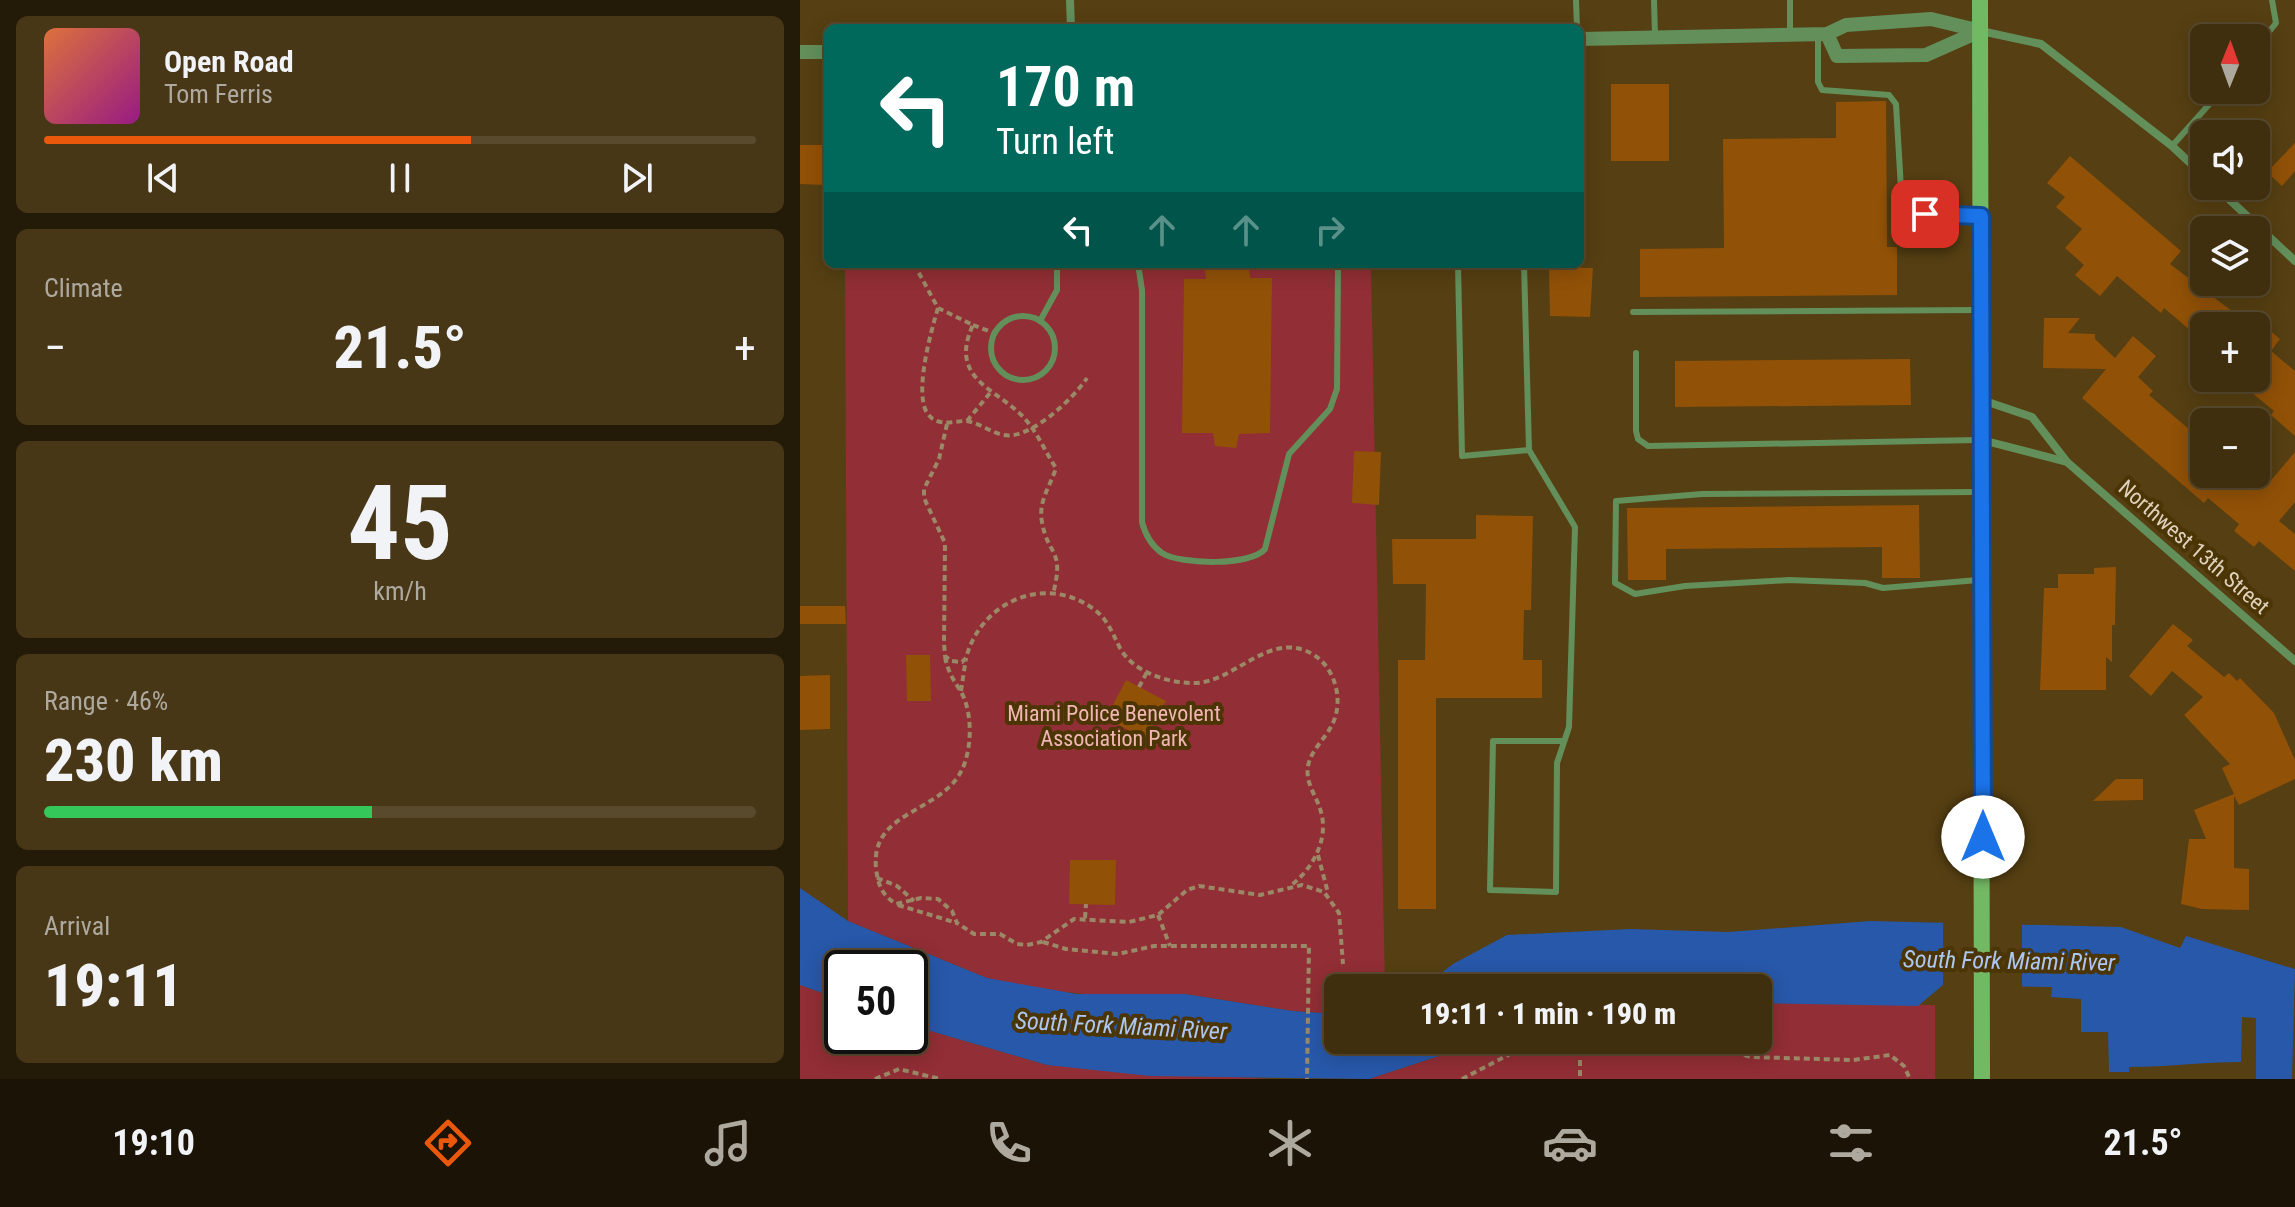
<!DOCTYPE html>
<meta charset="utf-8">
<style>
body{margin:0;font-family:"Roboto Condensed",sans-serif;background:#473717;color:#f1f3f6;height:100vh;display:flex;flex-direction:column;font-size:30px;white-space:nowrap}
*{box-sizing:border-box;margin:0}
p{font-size:26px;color:#aea99e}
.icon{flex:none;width:44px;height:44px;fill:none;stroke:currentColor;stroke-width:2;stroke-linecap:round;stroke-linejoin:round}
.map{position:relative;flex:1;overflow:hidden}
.sheet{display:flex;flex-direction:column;gap:16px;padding:16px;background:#231a08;width:800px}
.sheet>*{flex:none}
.top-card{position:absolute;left:24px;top:24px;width:760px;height:244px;border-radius:12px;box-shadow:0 4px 20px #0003,0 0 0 2px #594a2e;background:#00695c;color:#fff;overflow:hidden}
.needle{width:52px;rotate:1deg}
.tools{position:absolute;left:1390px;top:24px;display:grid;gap:16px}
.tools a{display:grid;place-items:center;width:80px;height:80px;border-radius:12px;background:#402f0e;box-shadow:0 4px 20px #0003,0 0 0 2px #594a2e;font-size:40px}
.speed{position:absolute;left:24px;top:950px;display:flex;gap:16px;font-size:40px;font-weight:700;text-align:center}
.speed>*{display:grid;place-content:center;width:104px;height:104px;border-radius:50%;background:#402f0e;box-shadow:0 4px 20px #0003,0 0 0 2px #594a2e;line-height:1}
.speed .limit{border:4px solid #111;border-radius:12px;background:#fff;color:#111}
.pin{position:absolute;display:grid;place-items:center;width:68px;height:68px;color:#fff;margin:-34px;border-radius:16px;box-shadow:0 4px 12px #0006}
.me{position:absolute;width:88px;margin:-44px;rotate:0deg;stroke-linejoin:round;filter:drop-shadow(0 0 6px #0008)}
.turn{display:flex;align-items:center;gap:28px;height:168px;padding:0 40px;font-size:36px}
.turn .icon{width:104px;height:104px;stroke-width:2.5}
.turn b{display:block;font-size:56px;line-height:68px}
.lanes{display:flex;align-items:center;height:76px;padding:0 40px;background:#0003;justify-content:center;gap:40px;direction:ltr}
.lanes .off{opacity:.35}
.big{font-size:60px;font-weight:800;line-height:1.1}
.sheet .card{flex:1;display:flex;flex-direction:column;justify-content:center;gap:12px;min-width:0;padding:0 28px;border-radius:12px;background:#473717}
.sheet .dial{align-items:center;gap:0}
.dial b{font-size:104px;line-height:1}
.song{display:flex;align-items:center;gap:24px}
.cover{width:96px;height:96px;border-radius:12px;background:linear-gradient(135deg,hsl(20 70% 55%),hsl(310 70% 35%))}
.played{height:8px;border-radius:4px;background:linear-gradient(90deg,#ea580c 60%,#594a2e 60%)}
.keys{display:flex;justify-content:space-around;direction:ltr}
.heat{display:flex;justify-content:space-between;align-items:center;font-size:44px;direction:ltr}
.charge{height:12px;border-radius:6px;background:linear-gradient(90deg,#34c759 46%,#594a2e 0)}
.trip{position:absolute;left:524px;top:974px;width:448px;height:80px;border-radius:12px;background:#402f0e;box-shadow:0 4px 20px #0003,0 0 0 2px #594a2e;font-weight:800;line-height:80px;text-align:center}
.dock{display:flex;height:128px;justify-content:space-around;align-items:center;background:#1a1306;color:#aea99e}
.dock .icon{width:56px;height:56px}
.dock .on{color:#ea580c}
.dock b{font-size:36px;color:#f1f3f6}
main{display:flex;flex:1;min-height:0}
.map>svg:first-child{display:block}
.green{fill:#922e35}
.water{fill:#2858aa}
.pier{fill:#563f12}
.building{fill:#915107}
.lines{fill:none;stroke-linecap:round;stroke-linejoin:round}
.path{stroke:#9a8866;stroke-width:4;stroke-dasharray:6 4;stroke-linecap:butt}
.service{stroke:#638f5b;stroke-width:6}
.minor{stroke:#638f5b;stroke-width:8}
.tertiary{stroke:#638f5b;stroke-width:14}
.secondary{stroke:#72b964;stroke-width:16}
.route-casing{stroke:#114b97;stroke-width:20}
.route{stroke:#1a73e8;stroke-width:14}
.labels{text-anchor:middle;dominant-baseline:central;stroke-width:8;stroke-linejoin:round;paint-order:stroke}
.street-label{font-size:22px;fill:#dfd1bb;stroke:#4b3505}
.park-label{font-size:22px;fill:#f1b6b4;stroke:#4b3505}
.water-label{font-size:24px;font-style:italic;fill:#acc7f3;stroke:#4b3505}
</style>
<main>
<section class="sheet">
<div class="card">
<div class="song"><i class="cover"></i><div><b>Open Road</b><p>Tom Ferris</p></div></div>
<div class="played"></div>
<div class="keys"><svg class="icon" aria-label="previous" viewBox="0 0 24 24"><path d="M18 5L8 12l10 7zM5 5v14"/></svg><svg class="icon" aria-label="pause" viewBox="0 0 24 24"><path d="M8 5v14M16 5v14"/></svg><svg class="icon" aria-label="next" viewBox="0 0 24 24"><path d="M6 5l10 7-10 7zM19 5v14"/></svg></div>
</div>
<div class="card"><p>Climate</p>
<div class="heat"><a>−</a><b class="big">21.5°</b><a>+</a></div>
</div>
<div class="card dial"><b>45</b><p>km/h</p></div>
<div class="card"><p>Range · 46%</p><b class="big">230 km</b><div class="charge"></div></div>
<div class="card"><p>Arrival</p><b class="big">19:11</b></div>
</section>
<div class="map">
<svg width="1495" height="1079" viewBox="0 0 1495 1079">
<rect width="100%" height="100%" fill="#563f12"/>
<g class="green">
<polygon points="45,264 571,264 585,988 538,988 537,1014 493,1011 385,994 294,995 238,989 187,978 48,921"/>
<polygon points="0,985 42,1000 42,1036 110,1036 110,1025 247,1065 469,1079 0,1079"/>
<polygon points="958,1003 1135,1005 1135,1079 569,1079 639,1056 668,1040 958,1040"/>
</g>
<g class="water">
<polygon points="0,888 48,921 187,978 277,994 385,994 493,1011 537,1014 538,998 538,1040 668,1040 639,1056 569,1079 350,1076 247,1065 110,1025 110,968 42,968 42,1000 0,985"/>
<path d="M1070 921 1321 927 1380 948 1386 936 1495 969 1492 1079H1456V1018L1442 1017 1441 1062C1403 1062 1367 1067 1329 1067V1072H1309L1308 1032H1281V999L1251 997 1252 987 1143 985 1118 1006 958 1003V988H622L653 964 707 935 830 929 928 932Z"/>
</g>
<polygon class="pier" points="1143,919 1222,920 1222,990 1143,991"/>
<g class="building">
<rect x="811" y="84" width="58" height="77"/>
<polygon points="1086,101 1087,247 1097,247 1097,295 840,297 840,249 924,248 923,139 1036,138 1036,102"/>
<polygon points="1495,143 1495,171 1482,186 1467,172"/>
<polygon points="0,145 27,145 26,185 0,184"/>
<polygon points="1270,156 1381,251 1370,264 1437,315 1427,326 1404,326 1404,342 1364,308 1361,313 1317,276 1300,296 1275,275 1284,265 1265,248 1282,229 1256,207 1265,197 1247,183"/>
<polygon points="404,264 449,264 450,278 472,278 470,433 439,434 436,448 415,446 413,433 382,433 384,279 406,279"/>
<polygon points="749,267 793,268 790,317 750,316"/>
<polygon points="1244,318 1280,318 1268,333 1295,334 1295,339 1315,358 1333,336 1356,356 1338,377 1353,391 1349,395 1404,442 1404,474 1456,474 1468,484 1495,452 1495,502 1479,521 1495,534 1495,571 1459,541 1454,547 1434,531 1439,524 1408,498 1404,503 1282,398 1306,369 1243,368"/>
<polygon points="1456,319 1480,339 1471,351 1495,371 1495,436 1471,415 1474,411 1434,378 1456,378"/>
<polygon points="1110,359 1111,405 875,407 875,361"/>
<polygon points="554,451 581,452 579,505 552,503"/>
<polygon points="1119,505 1120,578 1082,578 1082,547 866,549 866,580 828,580 827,508"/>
<polygon points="676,515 733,516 731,610 724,610 723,660 742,660 742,698 636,698 636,909 598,909 598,660 625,660 626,584 593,584 592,539 676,539"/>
<polygon points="1316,567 1315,625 1312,625 1312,662 1306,657 1306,690 1240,690 1244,588 1258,588 1258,574 1294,574 1294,568"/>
<polygon points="0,606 45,606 46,624 0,624"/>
<polygon points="1373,624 1393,640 1387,646 1424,677 1429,673 1437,681 1440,678 1474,713 1495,760 1495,779 1439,805 1434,796 1434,868 1449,869 1449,910 1402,909 1381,904 1389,839 1406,839 1394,810 1434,794 1422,768 1430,764 1384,715 1403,697 1372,671 1351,696 1329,676"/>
<polygon points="106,655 130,655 131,701 107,701"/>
<polygon points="30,675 30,729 0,730 0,676"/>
<polygon points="326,680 366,701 345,739 306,718"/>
<polygon points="1316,779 1343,779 1343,800 1293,801"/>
<polygon points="270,860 316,860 315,905 269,904"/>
</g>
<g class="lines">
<g class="path">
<path d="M114 264 138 308 173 325C147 381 200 389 226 420 238 434 246 453 256 468 250 487 238 501 242 522 248 557 265 548 253 594"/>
<path d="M138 308C131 331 115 389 126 411 135 427 149 422 164 421 177 421 191 433 204 435 230 440 274 398 287 378"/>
<polyline points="173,325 194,333"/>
<polyline points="167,421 190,393"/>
<path d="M147 424 139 459 124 489V498L145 543 144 643 145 656 151 661 162 662 166 658C181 601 246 573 295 610 309 621 313 635 321 650 335 672 365 682 390 683 434 686 469 627 514 655 536 669 544 702 532 725 525 739 511 750 508 766 505 784 517 796 521 812 529 840 512 870 490 886"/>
<path d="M145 657C148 671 152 678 160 690 172 710 172 741 165 762 149 814 70 807 76 868 78 885 82 895 96 904L121 898 138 899 152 911 157 923 174 934H200L217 944 227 945 241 942 274 919 329 922 358 915 387 890 399 886 460 895 502 885 524 892 539 913 543 964"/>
<polyline points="339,687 347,672"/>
<polyline points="161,691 166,658"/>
<polyline points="518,855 528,893"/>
<polyline points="77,878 97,886 114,901"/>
<polyline points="98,905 157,923"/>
<polyline points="358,915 370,946"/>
<polyline points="285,918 286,904"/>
<polyline points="243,942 266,949 318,954 354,946 509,946 507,1079"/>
<polyline points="780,1040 780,1079"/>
<polyline points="886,1040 951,1057 1053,1060 1090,1055 1104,1066 1110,1079"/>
<polyline points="75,1079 99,1069 140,1079"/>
<polyline points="662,1079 737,1040"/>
</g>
<g class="service">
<polyline points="776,0 777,28"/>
<polyline points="854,0 855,36"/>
<polyline points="990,0 990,35"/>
<polyline points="1018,35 1018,82 1022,90 1089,95 1096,104 1102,206 1106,213 1177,216"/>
<polyline points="1456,48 1476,23 1472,0"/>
<polyline points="1372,146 1422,90"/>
<path d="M338 264 342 290V522C345 534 352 546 362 553 381 565 451 566 465 549L489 454 530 409 537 389 538 264"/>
<polyline points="658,264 662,456 729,450"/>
<polyline points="724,264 729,450 775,527 769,727 757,763 756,892 690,890 693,741 764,741"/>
<polyline points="833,312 1178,310"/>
<circle cx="223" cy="348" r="32"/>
<polyline points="240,321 257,290 257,264"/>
<polyline points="836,353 836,431 838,439 848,446 1178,440"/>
<polyline points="1178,492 902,494 816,501 815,583 835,594 885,586 989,580 1065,583 1083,588 1178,580"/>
</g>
<g class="minor">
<polyline points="270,0 271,28"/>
<polyline points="1181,31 1241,44 1372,146 1404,176"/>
<polyline points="1415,186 1495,261"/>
<polyline points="1182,400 1232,417 1267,462"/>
<polyline points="1182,440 1267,462 1495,661"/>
</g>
<g class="tertiary">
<polyline points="1027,34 1037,56 1126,55 1180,31"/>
<polyline points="780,39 1027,34 1046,25 1131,19 1181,31"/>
<polyline points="0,52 28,52"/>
</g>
<polyline class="secondary" points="1180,0 1182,1079"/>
</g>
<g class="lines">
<defs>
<polyline id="route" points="1125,214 1181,216 1183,837"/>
</defs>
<use href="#route" class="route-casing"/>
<use href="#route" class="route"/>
</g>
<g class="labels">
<g class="street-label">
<text transform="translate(1394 547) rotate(41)">Northwest 13th Street</text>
</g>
<g class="park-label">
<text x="314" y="713">Miami Police Benevolent<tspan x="314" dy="25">Association Park</tspan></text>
</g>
<g class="water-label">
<text transform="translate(1209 961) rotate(1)">South Fork Miami River</text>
<text transform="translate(321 1026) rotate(3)">South Fork Miami River</text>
</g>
</g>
</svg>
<div class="tools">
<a><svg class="needle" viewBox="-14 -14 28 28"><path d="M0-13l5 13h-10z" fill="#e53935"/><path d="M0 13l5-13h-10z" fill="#aea99e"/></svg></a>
<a><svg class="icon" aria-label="sound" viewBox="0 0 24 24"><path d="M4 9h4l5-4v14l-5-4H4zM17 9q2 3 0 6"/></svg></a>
<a><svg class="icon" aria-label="layers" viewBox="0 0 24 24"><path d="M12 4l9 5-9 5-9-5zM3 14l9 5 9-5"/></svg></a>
<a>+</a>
<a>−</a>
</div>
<div class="speed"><div class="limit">50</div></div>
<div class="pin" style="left:1125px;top:214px;background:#d93025"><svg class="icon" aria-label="arrive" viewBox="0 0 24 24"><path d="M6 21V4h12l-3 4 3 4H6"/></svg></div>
<svg class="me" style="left:1183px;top:837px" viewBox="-20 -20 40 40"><circle r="19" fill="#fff"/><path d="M0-13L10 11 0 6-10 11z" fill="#1a73e8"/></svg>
<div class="trip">19:11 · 1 min · 190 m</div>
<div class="top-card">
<div class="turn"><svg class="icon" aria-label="left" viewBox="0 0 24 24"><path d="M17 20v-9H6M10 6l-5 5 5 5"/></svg><div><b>170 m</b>Turn left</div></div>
<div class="lanes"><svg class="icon" aria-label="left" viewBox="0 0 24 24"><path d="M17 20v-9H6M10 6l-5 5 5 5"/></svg><svg class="icon off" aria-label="ahead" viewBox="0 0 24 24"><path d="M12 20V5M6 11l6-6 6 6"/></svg><svg class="icon off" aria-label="ahead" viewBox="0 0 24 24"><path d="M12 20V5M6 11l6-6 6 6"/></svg><svg class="icon off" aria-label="right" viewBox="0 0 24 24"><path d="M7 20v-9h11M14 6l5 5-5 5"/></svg></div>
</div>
</div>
</main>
<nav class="dock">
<b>19:10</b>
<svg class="icon on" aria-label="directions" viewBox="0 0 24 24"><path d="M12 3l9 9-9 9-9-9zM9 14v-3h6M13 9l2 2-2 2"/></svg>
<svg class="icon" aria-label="music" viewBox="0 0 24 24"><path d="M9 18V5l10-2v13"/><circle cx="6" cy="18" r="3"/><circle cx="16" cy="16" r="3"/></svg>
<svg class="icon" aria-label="phone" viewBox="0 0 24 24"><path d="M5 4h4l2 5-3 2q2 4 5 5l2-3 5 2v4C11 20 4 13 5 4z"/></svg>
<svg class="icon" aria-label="climate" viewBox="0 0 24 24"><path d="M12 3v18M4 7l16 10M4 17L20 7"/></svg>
<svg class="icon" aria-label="car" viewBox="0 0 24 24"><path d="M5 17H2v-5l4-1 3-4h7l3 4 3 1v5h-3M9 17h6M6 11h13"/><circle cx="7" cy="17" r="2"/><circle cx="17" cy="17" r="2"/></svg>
<svg class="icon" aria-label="filters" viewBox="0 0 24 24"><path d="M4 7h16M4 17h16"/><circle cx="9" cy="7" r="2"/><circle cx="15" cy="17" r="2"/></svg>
<b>21.5°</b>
</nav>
